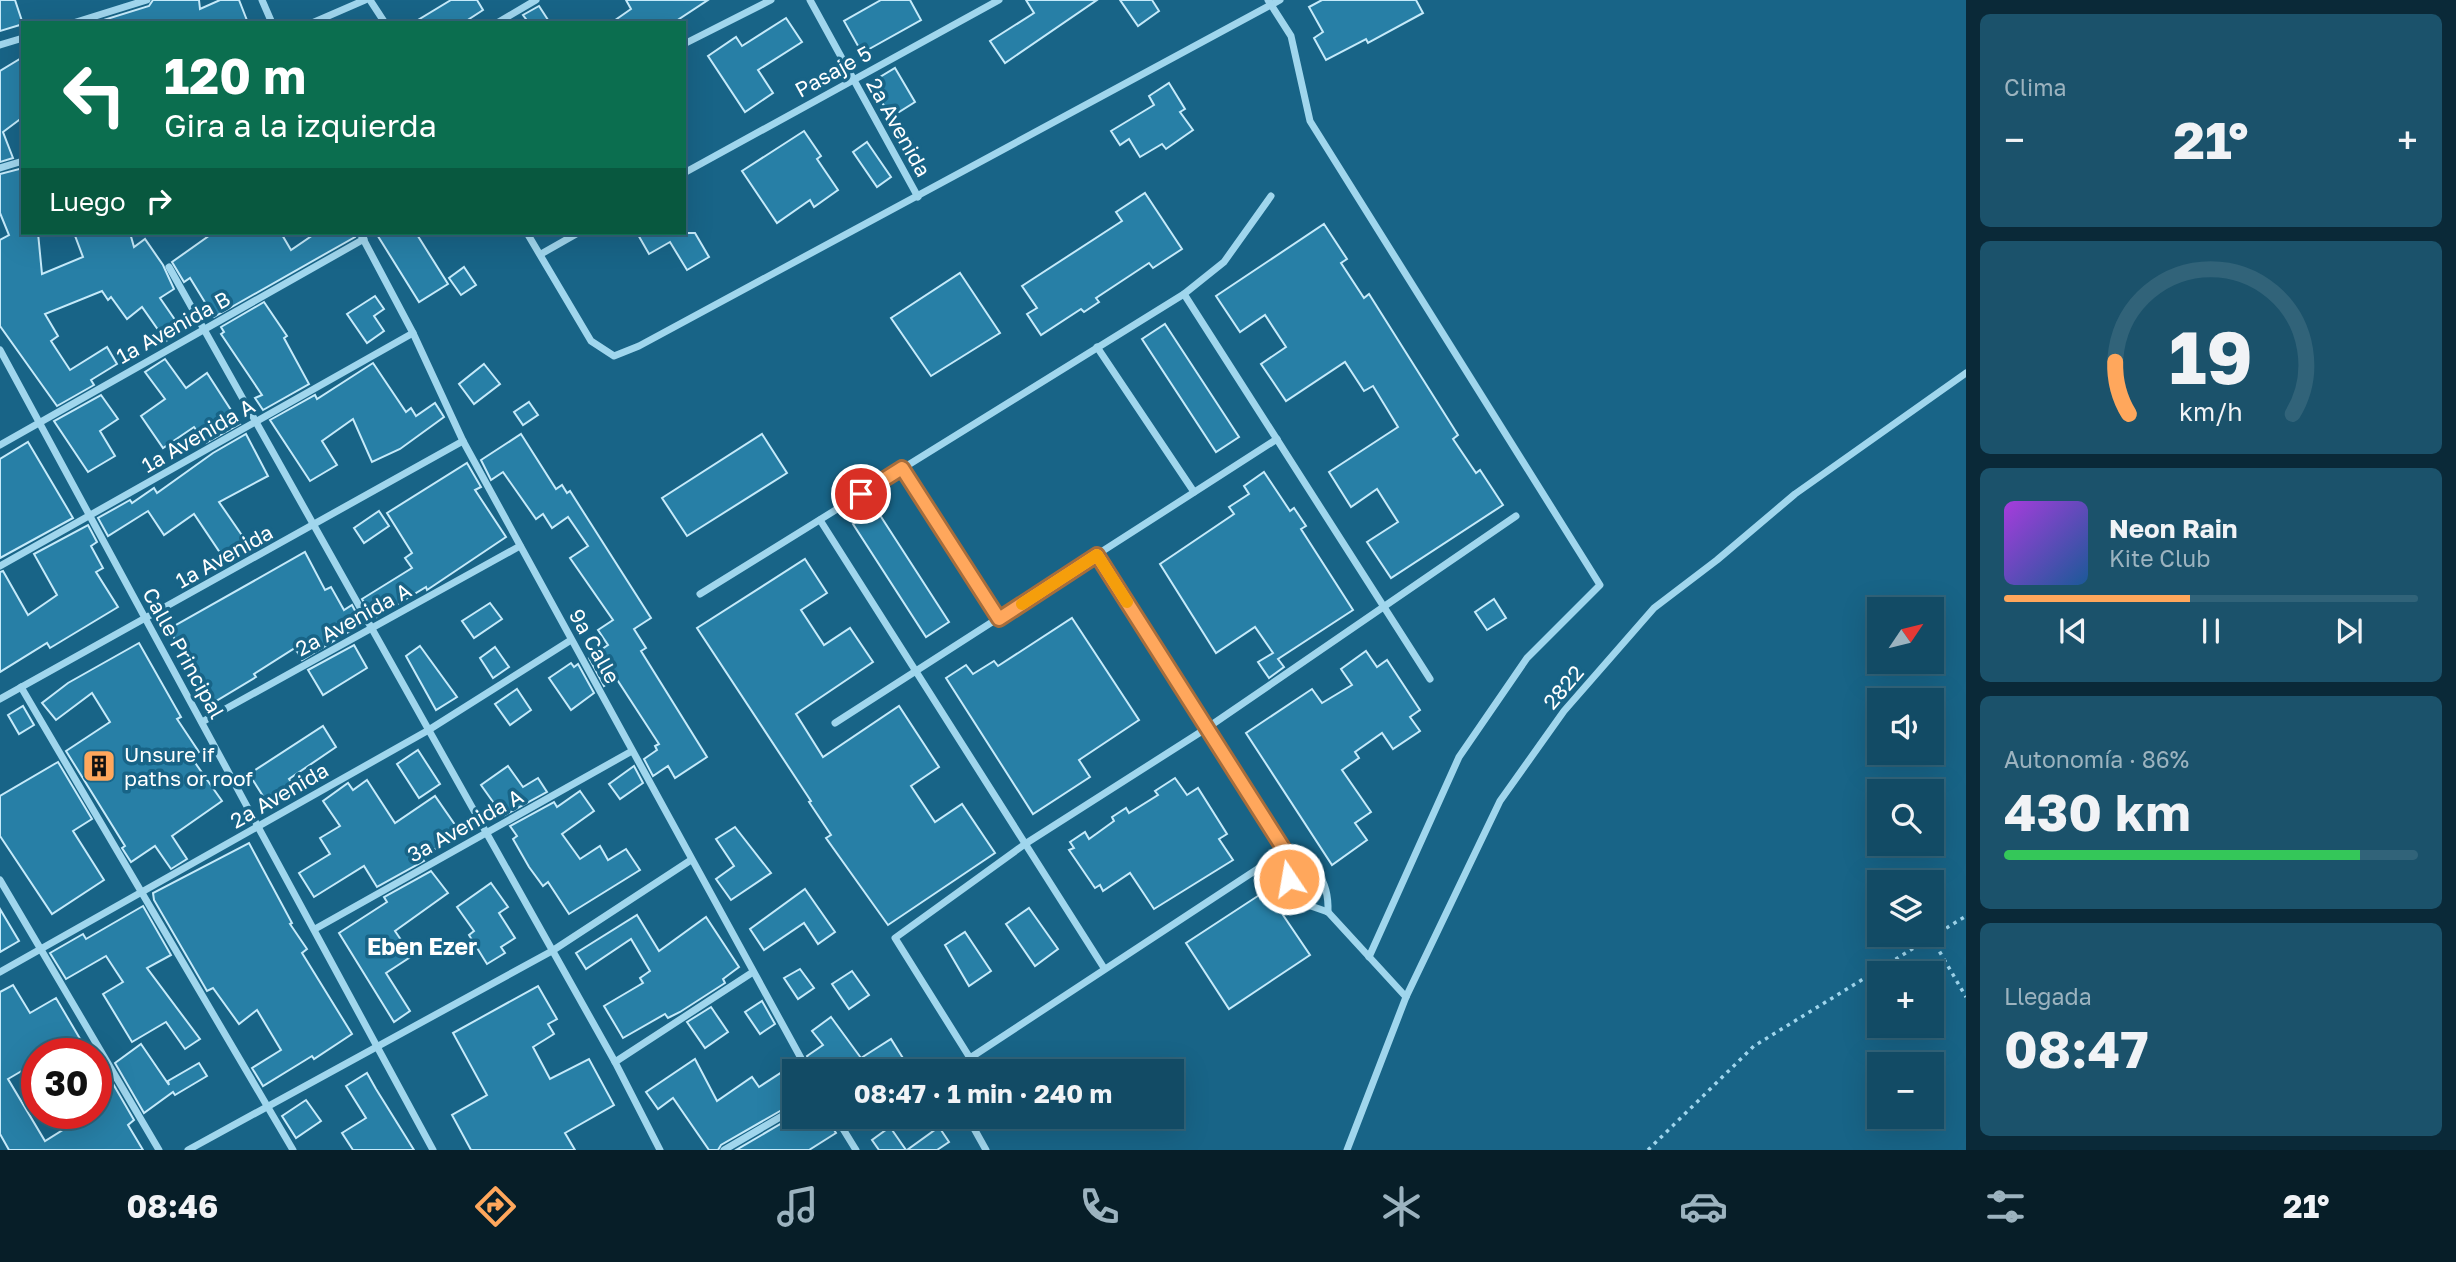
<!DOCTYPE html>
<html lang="es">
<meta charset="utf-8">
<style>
body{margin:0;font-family:"Golos Text",sans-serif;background:#1b526b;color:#f1f3f6;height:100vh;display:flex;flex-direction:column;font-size:26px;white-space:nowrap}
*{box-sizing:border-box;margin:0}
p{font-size:23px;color:#9cb3bf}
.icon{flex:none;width:38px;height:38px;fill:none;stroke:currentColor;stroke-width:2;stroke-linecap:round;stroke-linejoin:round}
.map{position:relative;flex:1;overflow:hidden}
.details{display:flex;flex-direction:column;gap:14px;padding:14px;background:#0a2938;width:490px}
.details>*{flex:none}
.guide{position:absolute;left:21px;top:21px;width:665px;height:214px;border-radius:0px;box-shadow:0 7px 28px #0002,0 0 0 2px #316379;background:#0b6e4f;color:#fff;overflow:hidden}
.needle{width:46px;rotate:55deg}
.tools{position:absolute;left:1867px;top:597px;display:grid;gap:14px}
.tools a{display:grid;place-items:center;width:77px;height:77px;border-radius:0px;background:#124b65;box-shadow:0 7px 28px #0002,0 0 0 2px #316379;font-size:35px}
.speed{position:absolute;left:21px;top:1038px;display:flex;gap:14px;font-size:35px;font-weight:700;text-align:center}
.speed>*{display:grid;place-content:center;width:91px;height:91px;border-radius:50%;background:#124b65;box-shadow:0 7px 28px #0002,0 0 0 2px #316379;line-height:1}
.speed .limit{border:10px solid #d22;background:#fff;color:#111}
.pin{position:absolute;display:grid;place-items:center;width:60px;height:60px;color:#fff;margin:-30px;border:4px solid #fff;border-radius:50%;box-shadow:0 2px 7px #0007}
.me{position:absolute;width:77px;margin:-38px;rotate:348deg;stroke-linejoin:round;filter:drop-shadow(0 0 5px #0008)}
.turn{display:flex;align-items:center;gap:24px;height:147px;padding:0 28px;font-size:32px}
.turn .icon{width:91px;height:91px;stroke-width:2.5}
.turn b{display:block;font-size:49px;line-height:60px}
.then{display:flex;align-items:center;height:66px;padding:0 28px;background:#0003;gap:14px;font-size:26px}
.big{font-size:52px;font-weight:700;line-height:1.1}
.details .tile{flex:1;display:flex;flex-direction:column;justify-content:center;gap:10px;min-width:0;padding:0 24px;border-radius:10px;background:#1b526b}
.details .dial{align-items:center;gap:0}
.dial svg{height:182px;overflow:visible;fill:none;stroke:#316379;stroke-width:7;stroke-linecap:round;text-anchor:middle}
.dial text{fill:#f1f3f6;stroke:none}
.song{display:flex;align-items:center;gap:21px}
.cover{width:84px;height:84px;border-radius:10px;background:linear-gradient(135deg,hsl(280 70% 55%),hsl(210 70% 35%))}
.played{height:7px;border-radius:4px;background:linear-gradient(90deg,#ffa75c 45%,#316379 45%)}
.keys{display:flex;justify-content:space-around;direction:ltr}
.heat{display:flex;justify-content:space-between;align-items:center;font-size:38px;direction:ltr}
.charge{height:10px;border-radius:5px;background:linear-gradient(90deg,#34c759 86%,#316379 0)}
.trip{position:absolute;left:782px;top:1059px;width:402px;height:70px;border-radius:0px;background:#124b65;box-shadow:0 7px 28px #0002,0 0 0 2px #316379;font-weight:700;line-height:70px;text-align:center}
.dock{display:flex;height:112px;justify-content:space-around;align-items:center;background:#071e28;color:#9cb3bf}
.dock .icon{width:49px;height:49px}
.dock .current{color:#ffa75c}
.dock b{font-size:32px;color:#f1f3f6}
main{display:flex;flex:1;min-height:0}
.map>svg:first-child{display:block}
.building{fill:#277fa6;stroke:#c5eafa;stroke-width:2}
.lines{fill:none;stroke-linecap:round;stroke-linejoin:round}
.path{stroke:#a0d6ed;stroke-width:3.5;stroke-dasharray:3.5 5;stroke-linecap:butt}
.minor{stroke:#a0d6ed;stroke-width:7}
.route-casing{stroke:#a66d3c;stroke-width:18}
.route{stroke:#ffa75c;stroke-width:12}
.slow{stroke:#f59e0b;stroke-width:12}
.labels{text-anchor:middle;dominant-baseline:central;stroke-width:7;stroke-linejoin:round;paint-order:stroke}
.street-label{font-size:21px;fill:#fff;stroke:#186487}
.poi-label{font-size:21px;fill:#fff;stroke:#186487;text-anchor:start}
.neighbourhood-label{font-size:23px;font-weight:bold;fill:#fff;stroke:#186487}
</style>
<main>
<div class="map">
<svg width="1966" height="1150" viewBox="0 0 1966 1150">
<rect width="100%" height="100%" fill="#186487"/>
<g class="building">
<polygon points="0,0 15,0 23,24 0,31"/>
<polygon points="153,0 199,0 200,9 220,0 239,0 248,23 94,23 149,6"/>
<polygon points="451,0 477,0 483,10 463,23 413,23"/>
<polygon points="626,0 708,0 673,23 611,23 631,9"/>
<polygon points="881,0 910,0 921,20 862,53 844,21"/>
<polygon points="1026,0 1097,0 1005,63 990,41 1034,13"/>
<polygon points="1120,0 1152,0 1159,11 1138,26"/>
<polygon points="1322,0 1416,0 1423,13 1368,43 1366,39 1326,60 1314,38 1323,32 1309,7"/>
<polygon points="539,6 550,23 529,23 523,15"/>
<polygon points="786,18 802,42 758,70 773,93 745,112 708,56 736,37 742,46"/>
<polygon points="23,57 23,117 3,132 13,158 0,162 0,71"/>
<polygon points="895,68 915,102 891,117 870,83"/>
<polygon points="1169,83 1185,109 1180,112 1193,130 1166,149 1162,144 1140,157 1129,139 1120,145 1111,131 1154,105 1149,96"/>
<polygon points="804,131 821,156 817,159 838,190 814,207 810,200 777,223 742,171"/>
<polygon points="867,142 891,177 877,187 853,152"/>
<polygon points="23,168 23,233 38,233 42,274 83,257 74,233 130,233 134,247 145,239 163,265 174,289 160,298 182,330 166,341 142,307 127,319 111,297 108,300 102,291 45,314 58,336 51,341 70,370 107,347 117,364 91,380 94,385 57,406 0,326 0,240 9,235 0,213 0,174"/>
<polygon points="1145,193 1182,249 1153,268 1149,263 1096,298 1099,302 1084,312 1081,309 1041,335 1027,314 1037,308 1022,286 1122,221 1116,212"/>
<polygon points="1324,224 1347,259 1341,263 1364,298 1369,294 1458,435 1453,439 1476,473 1480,470 1503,505 1391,578 1367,542 1398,522 1377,489 1351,507 1329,472 1398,427 1373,386 1364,391 1345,362 1286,401 1261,364 1286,347 1265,315 1240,332 1216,296"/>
<polygon points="213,233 281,233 291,250 316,233 354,233 355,237 214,317 190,278 184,282 172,262"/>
<polygon points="376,233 416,233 448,284 419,302"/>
<polygon points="637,233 695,233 709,257 687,270 670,242 649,254"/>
<polygon points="464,267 476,285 461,295 449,278"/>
<polygon points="960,273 1000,333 931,376 891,318"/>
<polygon points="375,296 384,309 374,316 384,331 367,343 347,314"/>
<polygon points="264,302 287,336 284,338 309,384 263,410 255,398 262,395 221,334 224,332 221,327"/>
<polygon points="1165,324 1239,437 1216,452 1142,339"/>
<polygon points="165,359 186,388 207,373 240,424 206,443 194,427 163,448 141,416 165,399 145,372"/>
<polygon points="373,363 406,412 411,408 416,416 435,403 444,417 400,449 372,462 353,419 322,441 337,465 310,481 270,420 315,395 317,399"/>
<polygon points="484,364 500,384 474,404 459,384"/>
<polygon points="101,395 118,419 100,431 115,456 88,472 54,421"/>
<polygon points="529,402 538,415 523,425 514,412"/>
<polygon points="246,434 268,476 219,502 250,547 227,563 194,514 164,535 148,511 108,536 98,518 130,500 132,503 154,488 157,493 213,453"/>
<polygon points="521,434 556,489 562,485 567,493 570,491 651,618 634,629 646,648 641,651 707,757 675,778 668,766 653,776 644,759 657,750 655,746 659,744 616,678 604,686 589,658 608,645 598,630 613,620 570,558 588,546 568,517 552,528 543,514 536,519 503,472 491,480 481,460"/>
<polygon points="762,434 787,473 687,536 662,498"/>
<polygon points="28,442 73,518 0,558 0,459"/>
<polygon points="467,463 481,487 475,490 506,537 427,590 426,587 373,619 362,599 412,568 405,558 412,553 387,513"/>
<polygon points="1264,472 1290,511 1294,508 1306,526 1301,529 1353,610 1278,659 1284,667 1269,678 1258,662 1273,653 1255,627 1216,653 1160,564 1234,514 1229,507 1249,494 1244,486"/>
<polygon points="876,509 949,622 926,637 853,524"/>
<polygon points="379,511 389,526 364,543 354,528"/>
<polygon points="88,525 97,542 91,546 103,568 96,572 118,607 50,648 47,643 0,672 0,572 3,571 28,615 57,595 34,554"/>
<polygon points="305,552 325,590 331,587 344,610 352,605 362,624 302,660 295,648 254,674 256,677 211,704 169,629"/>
<polygon points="805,559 827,593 801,610 824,645 850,628 873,662 796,714 823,757 899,706 939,767 911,786 935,822 962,804 995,853 888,925 826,838 831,835 809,802 811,801 697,628"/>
<polygon points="1494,599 1506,618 1487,630 1475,612"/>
<polygon points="490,603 502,619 474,638 462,621"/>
<polygon points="1072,618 1139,720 1079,760 1090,777 1033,814 946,678 966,665 973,674 994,661 998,666"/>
<polygon points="139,643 181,717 177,719 199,752 191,757 222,801 172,836 187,859 171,869 155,846 131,862 122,848 125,846 66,751 110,722 92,693 56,720 42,703 68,683"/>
<polygon points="354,645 367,668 323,695 308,670"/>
<polygon points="420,646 457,697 436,710 406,656"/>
<polygon points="495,647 509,667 493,678 480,658"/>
<polygon points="1366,651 1377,667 1387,660 1420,710 1410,717 1420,731 1393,749 1382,733 1355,752 1359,758 1342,770 1371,812 1355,823 1367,840 1332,865 1246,733 1312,689 1322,703 1352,685 1341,669"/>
<polygon points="571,663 574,667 578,664 594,693 571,710 549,678"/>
<polygon points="517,689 531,710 510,725 495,704"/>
<polygon points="23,706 34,725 19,734 8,715"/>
<polygon points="323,726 336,747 289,779 297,790 270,807 249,774"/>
<polygon points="418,750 440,784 419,798 397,764"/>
<polygon points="58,762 92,819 73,831 104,880 52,914 0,836 0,796"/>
<polygon points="508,766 523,787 538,778 547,792 503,816 481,785"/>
<polygon points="634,766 643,783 620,799 609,784"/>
<polygon points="1175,778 1187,795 1198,788 1227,834 1219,839 1233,860 1154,909 1130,873 1103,891 1100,885 1095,888 1069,850 1074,848 1070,842 1085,832 1089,839 1114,821 1112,817 1126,808 1129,813 1158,795 1155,791"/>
<polygon points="367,780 395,823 435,796 460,832 422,858 424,861 377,887 364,866 314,897 299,873 330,854 320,838 340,826 323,801 348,783 353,790"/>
<polygon points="580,791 594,811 562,834 580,859 600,846 608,860 626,849 640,870 569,914 548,882 543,886 529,867 513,839 517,836 510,826 554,802 557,807"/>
<polygon points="735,827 771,873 731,900 716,879 734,866 716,839"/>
<polygon points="249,843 292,923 290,924 307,949 302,953 352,1034 314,1059 312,1056 263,1086 252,1068 281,1050 257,1010 239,1024 213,988 207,991 154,900 153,893"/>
<polygon points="431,871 448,893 395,931 412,956 386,973 410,1011 394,1022 339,933 387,902 384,897"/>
<polygon points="491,883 508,907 499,913 515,938 501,947 505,953 487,964 469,935 474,931 457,907"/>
<polygon points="1287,887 1299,903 1283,915 1310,955 1229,1009 1186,943 1267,890 1272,897"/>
<polygon points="805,889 835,932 818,944 804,923 764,950 750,929"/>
<polygon points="143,906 171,955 147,968 200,1039 185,1049 166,1022 132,1042 103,994 123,982 106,956 66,979 50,953 83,934 86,939"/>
<polygon points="1029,908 1058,949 1035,966 1006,924"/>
<polygon points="0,909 19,941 0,952"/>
<polygon points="637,915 659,951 706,917 739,967 723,979 725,983 680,1012 668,1018 665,1014 623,1038 604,1006 643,983 640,978 650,971 631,939 586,969 576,953"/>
<polygon points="965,932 991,971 969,986 945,945"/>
<polygon points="800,969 814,988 798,999 784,978"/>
<polygon points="852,971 869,995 849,1009 832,984"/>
<polygon points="13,985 30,1013 56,998 89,1054 37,1054 37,1062 8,1079 45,1141 90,1113 96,1113 96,1076 105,1070 134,1120 128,1125 143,1150 9,1150 0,1134 0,992"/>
<polygon points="538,986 557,1019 548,1024 554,1034 533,1047 550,1079 589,1059 614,1105 565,1133 575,1150 471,1150 452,1115 487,1095 453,1033"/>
<polygon points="762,1001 775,1024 760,1034 745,1012"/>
<polygon points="711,1007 728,1032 705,1048 687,1022"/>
<polygon points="831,1017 861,1058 891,1039 911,1071 814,1071 807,1056 823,1045 812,1031"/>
<polygon points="141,1044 169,1085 168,1081 199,1063 207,1076 175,1095 173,1092 144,1113 115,1063"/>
<polygon points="695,1059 717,1101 752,1077 759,1087 796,1063 801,1071 794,1071 794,1103 721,1145 718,1150 709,1150 673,1098 658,1109 646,1092"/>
<polygon points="367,1073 376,1089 414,1150 353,1150 342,1133 366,1118 346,1086"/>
<polygon points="306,1100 321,1121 296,1138 282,1116"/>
<polygon points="794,1116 825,1116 836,1133 809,1150 736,1150"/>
<polygon points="890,1127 906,1150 879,1150 872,1140"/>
<polygon points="939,1127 949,1142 937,1150 907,1150"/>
</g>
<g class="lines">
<g class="path">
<polyline points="1931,937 1966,997"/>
<polyline points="1648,1150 1754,1046 1966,916"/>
</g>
<g class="minor">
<polyline points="262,0 272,23"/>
<polyline points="370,0 385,23"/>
<polyline points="810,0 918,197"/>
<polyline points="1268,0 1291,36 1310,121 1600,585 1527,658 1459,757 1369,957"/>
<polyline points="73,23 147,0"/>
<polyline points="312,23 365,0"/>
<polyline points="497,23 536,0"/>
<polyline points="684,44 771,0"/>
<polyline points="0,45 23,38"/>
<polyline points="0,168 23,161"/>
<polyline points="684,173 999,0"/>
<polyline points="360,233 413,333 463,441 808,1071"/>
<polyline points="527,233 591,341 614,356 639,346 1280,0"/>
<polyline points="541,254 578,233"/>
<polyline points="169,267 615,1062 660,1150"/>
<polyline points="1184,294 1430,679"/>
<polyline points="1097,347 1194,492"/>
<polyline points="0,350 433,1150"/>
<polyline points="0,445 364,239"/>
<polyline points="903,468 999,619"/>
<polyline points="820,520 1104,968"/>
<polyline points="1097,555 1285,851 1289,879 1308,905 1328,912 1406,997"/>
<polyline points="0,566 413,333"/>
<polyline points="700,594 1184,294 1224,262 1271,196"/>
<polyline points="21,687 293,1150"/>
<polyline points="0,699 463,441"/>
<polyline points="202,722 520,546"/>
<polyline points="835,723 1277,439"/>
<path d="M1285 851C1315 866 1329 877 1328 912"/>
<polyline points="0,880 159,1150"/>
<polyline points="315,929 632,751"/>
<polyline points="0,972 427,731 571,640"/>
<polyline points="970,1058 895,938 1025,844 1207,728 1516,516"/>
<polyline points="615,1062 753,972"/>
<polyline points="959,1071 970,1058 1285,851"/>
<polyline points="835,1116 856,1150"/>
<polyline points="967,1116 986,1150"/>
<polyline points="188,1150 552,951 691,860"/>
<polyline points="724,1150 794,1109"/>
<polyline points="1347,1150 1406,997 1500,801 1564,711 1654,608 1717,560 1795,494 1966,373"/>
</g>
</g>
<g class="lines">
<defs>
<polyline id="route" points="861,494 902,468 999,619 1097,555 1285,851 1289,879"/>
</defs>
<use href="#route" class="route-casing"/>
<use href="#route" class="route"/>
<polyline class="slow" points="1022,604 1097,555 1127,602"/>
</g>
<defs>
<symbol id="building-square" viewBox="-11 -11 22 22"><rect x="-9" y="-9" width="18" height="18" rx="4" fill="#ffa75c" stroke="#186487"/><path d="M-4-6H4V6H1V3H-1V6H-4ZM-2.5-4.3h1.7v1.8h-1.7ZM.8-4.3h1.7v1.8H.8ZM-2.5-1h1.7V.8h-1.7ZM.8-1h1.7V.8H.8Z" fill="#111"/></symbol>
</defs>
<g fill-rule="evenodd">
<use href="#building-square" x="80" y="747" width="38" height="38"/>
</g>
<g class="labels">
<g class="street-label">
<text transform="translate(833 71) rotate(-29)">Pasaje 5</text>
<text transform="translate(899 127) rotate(61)">2a Avenida</text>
<text transform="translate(173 327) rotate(-29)">1a Avenida B</text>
<text transform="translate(198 435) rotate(-30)">1a Avenida A</text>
<text transform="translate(224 556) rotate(-29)">1a Avenida</text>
<text transform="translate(353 619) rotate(-29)">2a Avenida A</text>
<text transform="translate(595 646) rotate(61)">9a Calle</text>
<text transform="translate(184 653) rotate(61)">Calle Principal</text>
<text transform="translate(1563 687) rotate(-50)">2822</text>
<text transform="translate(279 795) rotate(-30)">2a Avenida</text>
<text transform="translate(465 825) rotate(-29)">3a Avenida A</text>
</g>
<g class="poi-label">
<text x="124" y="754">Unsure if<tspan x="124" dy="24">paths or roof</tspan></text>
</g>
<g class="neighbourhood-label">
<text x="422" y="946">Eben Ezer</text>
</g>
</g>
</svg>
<div class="tools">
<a><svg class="needle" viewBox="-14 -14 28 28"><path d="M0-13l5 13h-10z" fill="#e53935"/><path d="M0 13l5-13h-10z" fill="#9cb3bf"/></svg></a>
<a><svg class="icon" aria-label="sound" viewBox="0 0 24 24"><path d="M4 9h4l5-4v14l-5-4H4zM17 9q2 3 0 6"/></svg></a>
<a><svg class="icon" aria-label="search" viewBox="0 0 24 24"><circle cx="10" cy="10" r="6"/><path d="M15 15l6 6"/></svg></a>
<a><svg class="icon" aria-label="layers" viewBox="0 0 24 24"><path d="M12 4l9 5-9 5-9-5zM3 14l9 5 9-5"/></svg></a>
<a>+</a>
<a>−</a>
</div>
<div class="speed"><div class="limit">30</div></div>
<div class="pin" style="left:861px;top:494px;background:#d93025"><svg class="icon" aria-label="arrive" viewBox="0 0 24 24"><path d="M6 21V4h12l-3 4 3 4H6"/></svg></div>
<svg class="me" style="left:1289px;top:879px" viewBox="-20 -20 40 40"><circle r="17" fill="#ffa75c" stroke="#fff" stroke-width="3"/><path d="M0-11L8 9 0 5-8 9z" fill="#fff"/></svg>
<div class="trip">08:47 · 1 min · 240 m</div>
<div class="guide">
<div class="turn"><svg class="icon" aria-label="left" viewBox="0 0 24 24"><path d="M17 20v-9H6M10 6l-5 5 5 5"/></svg><div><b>120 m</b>Gira a la izquierda</div></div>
<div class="then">Luego<svg class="icon" aria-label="right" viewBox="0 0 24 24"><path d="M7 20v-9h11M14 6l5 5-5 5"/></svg></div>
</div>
</div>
<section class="details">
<div class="tile"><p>Clima</p>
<div class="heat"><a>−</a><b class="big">21°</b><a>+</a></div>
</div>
<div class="tile dial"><svg viewBox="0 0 100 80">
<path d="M14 69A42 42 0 1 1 86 69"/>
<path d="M14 69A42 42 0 0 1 8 46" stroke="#ffa75c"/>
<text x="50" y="56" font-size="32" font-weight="700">19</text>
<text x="50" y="72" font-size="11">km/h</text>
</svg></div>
<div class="tile">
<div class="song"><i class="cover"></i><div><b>Neon Rain</b><p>Kite Club</p></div></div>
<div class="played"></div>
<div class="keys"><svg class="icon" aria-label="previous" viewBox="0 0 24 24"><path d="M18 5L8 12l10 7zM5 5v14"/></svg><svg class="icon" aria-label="pause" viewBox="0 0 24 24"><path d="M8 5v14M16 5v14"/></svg><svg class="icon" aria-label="next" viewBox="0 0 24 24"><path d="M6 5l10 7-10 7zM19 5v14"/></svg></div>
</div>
<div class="tile"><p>Autonomía · 86%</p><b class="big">430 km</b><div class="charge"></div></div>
<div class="tile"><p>Llegada</p><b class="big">08:47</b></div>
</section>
</main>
<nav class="dock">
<b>08:46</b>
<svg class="icon current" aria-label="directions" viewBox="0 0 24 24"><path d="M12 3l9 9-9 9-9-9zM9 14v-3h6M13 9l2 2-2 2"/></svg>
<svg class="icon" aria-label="music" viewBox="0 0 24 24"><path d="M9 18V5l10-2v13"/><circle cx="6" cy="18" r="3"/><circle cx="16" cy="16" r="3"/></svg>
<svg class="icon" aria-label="phone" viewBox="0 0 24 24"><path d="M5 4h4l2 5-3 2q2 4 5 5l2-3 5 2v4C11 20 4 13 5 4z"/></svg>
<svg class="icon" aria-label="climate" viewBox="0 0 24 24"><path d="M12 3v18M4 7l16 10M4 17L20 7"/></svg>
<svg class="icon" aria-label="car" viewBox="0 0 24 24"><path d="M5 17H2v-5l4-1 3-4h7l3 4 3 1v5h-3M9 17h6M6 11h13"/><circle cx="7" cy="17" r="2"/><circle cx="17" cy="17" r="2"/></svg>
<svg class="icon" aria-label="filters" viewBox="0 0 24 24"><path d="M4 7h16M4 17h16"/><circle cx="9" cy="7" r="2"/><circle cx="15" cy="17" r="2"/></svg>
<b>21°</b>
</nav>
